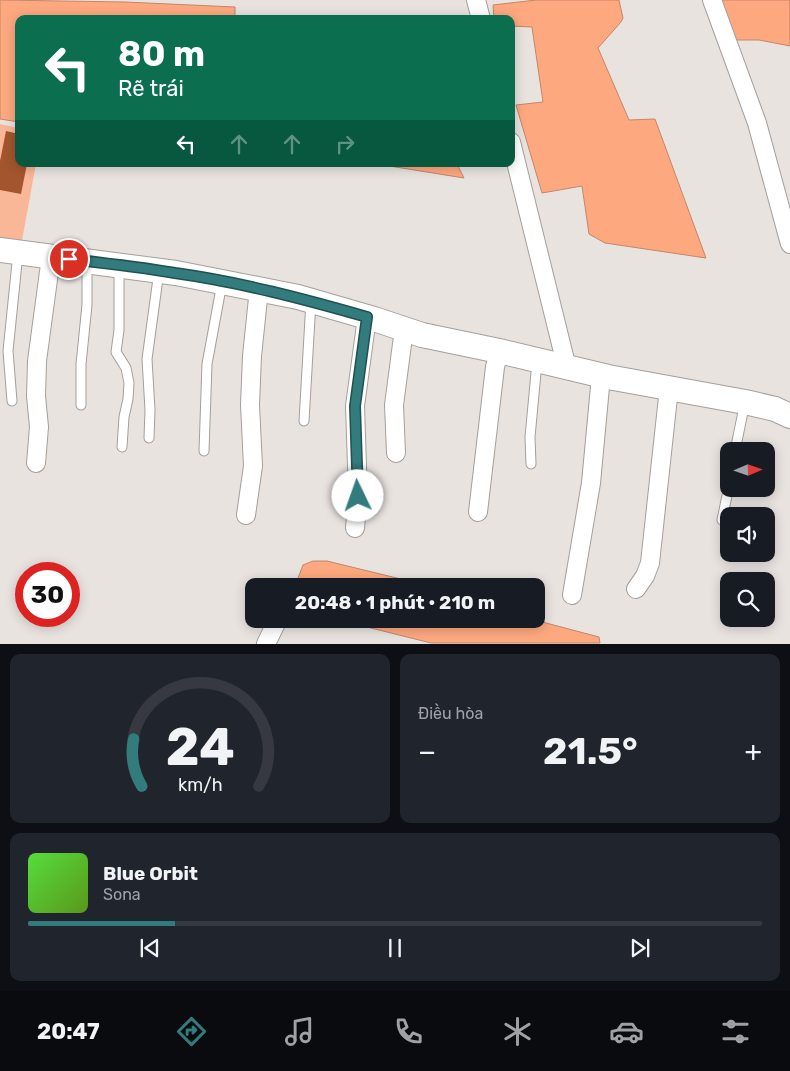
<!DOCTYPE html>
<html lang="vi">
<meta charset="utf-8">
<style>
body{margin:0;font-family:Rubik,sans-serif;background:#20242c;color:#f1f3f6;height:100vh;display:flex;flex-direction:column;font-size:19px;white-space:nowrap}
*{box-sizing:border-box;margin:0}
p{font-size:16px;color:#9ea1a6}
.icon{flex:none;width:28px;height:28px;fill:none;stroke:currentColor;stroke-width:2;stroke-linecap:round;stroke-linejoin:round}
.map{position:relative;height:644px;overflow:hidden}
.sheet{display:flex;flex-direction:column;gap:10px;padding:10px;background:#0d0f14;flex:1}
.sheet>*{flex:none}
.top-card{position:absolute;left:15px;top:15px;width:500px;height:152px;border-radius:10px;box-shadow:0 2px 12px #0003;background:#0b6e4f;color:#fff;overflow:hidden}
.needle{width:32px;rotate:88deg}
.buttons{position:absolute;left:720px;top:442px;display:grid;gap:10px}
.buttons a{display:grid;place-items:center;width:55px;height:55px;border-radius:10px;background:#171b24;box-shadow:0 2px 12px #0003;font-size:25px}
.speed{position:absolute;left:15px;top:562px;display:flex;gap:10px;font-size:25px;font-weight:700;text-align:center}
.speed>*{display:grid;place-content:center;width:65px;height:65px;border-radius:50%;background:#171b24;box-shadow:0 2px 12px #0003;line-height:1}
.speed .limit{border:8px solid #d22;background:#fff;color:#111}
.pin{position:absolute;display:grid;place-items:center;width:42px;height:42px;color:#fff;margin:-21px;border:2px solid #fff;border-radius:50%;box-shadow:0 1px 5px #0007}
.me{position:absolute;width:55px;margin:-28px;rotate:357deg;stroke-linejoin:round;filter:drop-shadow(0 0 4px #0008)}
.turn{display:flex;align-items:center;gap:18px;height:105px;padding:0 20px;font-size:22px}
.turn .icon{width:65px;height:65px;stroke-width:2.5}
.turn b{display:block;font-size:35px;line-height:42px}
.lanes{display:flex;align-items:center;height:48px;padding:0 20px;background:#0003;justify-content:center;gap:25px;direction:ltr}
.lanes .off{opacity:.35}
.big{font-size:38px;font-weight:700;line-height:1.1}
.sheet .widget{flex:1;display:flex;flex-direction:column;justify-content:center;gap:8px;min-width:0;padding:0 18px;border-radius:10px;background:#20242c}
.sheet .dial{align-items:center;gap:0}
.dial svg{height:130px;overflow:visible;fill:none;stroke:#363941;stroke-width:7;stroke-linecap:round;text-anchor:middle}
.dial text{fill:#f1f3f6;stroke:none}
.song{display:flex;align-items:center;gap:15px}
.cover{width:60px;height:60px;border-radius:8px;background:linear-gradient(135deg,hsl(110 70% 55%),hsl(90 70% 35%))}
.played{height:5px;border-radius:2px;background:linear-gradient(90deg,#337c7d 20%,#363941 20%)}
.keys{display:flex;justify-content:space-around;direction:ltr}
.heat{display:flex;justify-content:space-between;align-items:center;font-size:28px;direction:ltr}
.sheet .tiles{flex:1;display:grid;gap:10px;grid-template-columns:1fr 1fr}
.widget:last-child{grid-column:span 2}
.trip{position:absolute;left:245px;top:578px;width:300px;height:50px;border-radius:10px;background:#171b24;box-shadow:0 2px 12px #0003;font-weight:700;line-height:50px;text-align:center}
.dock{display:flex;height:80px;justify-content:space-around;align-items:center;background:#090b0e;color:#9ea1a6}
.dock .icon{width:35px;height:35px}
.dock .on{color:#337c7d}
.dock b{font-size:22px;color:#f1f3f6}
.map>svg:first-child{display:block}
.green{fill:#fab797}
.water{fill:#fea87f;stroke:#c38669}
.building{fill:#a3552d}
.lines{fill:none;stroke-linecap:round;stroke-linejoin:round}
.lane-casing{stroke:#a59f9c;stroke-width:11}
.street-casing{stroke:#a59f9c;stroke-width:20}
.secondary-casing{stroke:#a59f9c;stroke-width:26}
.lane{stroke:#fff;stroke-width:9}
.street{stroke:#fff;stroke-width:18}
.secondary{stroke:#fff;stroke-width:24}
.route-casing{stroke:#215151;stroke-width:12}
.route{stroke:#337c7d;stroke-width:9}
</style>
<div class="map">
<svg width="790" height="644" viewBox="0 0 790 644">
<rect width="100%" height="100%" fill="#e9e3e0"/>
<polygon class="green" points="0,124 19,128 19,164 36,164 21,246 0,242"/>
<g class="water">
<polygon points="0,0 125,2 235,7 235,19 19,19 19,122 0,119"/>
<polygon points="536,0 619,0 623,18 621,22 598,48 629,120 655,119 706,258 605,243 589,234 582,186 542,193 516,105 543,102 532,27 511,26 511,19 494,19 493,5"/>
<polygon points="719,0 790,0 790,46 759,40 736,40"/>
<polygon points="377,164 457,164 464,178"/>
<polygon points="313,561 327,561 409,581 421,586 295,586 303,565"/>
<polygon points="335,619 531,619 599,637 600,643 431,643"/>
</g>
<polygon class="building" points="6,131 19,134 19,164 27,164 21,194 0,190 0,161"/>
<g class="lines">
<defs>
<g id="lane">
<polyline points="119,266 119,330 116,352 126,368 129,383 128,399 124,417 122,447"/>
<polyline points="12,401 8,351 18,253"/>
<polyline points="81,405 81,364 87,305 87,262"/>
<polyline points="304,421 311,301"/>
<polyline points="149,438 150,410 147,359 159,271"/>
<polyline points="204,451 207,364 222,283"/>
<polyline points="735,451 745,402"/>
<polyline points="531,464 530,437 537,362"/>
<polyline points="722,520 729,486"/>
</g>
<g id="street">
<polyline points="476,0 481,19"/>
<polyline points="712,0 757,123 790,244"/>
<polyline points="511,142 567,368"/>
<polyline points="396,453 394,405 404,329"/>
<polyline points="36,463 39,427 36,396 37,361 51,257"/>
<polyline points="478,512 495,367 499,351"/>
<polyline points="246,515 253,466 250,405 252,356 259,289"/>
<polyline points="355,528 358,496 355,406 367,317"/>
<polyline points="636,589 645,576 650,563 669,388"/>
<polyline points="572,595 591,483 601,376"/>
<polyline points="266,644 277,621"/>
</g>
<polyline id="secondary" points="0,250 176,273 298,297 374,319 422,335 499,351 608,377 745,402 775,409 790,416"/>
</defs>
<use href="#lane" class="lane-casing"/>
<use href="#street" class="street-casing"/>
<use href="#secondary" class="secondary-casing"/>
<use href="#lane" class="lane"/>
<use href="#street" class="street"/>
<use href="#secondary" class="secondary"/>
</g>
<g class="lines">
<defs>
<path id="route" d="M69 259C104 263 140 267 175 273 240 282 304 299 367 317L355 406 358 496"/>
</defs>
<use href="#route" class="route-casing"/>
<use href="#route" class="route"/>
</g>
</svg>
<div class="buttons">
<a><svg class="needle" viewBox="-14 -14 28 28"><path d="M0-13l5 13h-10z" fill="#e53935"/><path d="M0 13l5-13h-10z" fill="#9ea1a6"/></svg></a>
<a><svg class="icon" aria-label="sound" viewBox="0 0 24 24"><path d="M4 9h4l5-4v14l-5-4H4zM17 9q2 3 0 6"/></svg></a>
<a><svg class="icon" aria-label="search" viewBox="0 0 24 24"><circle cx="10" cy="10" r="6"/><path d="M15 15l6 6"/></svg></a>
</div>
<div class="speed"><div class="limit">30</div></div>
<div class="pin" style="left:69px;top:259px;background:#d93025"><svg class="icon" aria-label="arrive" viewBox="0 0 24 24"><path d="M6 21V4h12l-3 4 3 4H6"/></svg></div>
<svg class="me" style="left:358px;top:496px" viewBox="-20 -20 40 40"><circle r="19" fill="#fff"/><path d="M0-13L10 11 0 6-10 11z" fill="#337c7d"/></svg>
<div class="trip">20:48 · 1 phút · 210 m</div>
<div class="top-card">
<div class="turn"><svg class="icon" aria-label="left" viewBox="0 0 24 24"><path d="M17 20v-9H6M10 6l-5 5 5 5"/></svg><div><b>80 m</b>Rẽ trái</div></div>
<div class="lanes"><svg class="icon" aria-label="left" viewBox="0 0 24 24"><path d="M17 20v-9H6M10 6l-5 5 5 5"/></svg><svg class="icon off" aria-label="ahead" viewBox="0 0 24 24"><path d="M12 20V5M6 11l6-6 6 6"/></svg><svg class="icon off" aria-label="ahead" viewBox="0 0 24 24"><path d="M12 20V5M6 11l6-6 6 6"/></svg><svg class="icon off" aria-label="right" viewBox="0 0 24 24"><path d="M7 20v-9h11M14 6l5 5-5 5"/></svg></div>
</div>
</div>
<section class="sheet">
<div class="tiles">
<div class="widget dial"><svg viewBox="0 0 100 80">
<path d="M14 69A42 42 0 1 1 86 69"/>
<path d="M14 69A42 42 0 0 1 9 40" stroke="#337c7d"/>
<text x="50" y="56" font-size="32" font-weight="700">24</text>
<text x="50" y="72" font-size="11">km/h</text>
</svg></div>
<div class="widget"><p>Điều hòa</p>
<div class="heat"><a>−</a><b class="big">21.5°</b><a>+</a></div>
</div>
<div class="widget">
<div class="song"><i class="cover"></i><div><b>Blue Orbit</b><p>Sona</p></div></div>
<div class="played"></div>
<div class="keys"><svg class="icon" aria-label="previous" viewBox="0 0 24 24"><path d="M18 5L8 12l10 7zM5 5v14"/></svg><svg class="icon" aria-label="pause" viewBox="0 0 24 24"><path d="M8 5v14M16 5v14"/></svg><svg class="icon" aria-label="next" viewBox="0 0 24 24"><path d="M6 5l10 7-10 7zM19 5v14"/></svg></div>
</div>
</div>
</section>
<nav class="dock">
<b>20:47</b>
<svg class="icon on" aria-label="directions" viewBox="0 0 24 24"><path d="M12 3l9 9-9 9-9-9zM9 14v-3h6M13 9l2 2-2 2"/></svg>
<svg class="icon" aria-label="music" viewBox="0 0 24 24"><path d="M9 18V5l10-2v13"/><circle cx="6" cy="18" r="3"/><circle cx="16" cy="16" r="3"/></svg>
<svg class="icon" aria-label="phone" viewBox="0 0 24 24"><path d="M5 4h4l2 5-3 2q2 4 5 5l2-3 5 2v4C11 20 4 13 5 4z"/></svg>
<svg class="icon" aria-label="climate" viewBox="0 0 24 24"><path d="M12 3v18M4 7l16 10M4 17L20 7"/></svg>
<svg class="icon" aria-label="car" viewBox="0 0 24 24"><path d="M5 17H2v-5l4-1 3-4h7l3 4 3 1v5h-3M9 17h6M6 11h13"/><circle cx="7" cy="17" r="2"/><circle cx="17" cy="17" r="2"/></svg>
<svg class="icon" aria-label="filters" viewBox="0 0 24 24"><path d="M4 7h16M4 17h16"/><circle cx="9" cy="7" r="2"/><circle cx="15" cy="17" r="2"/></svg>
</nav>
